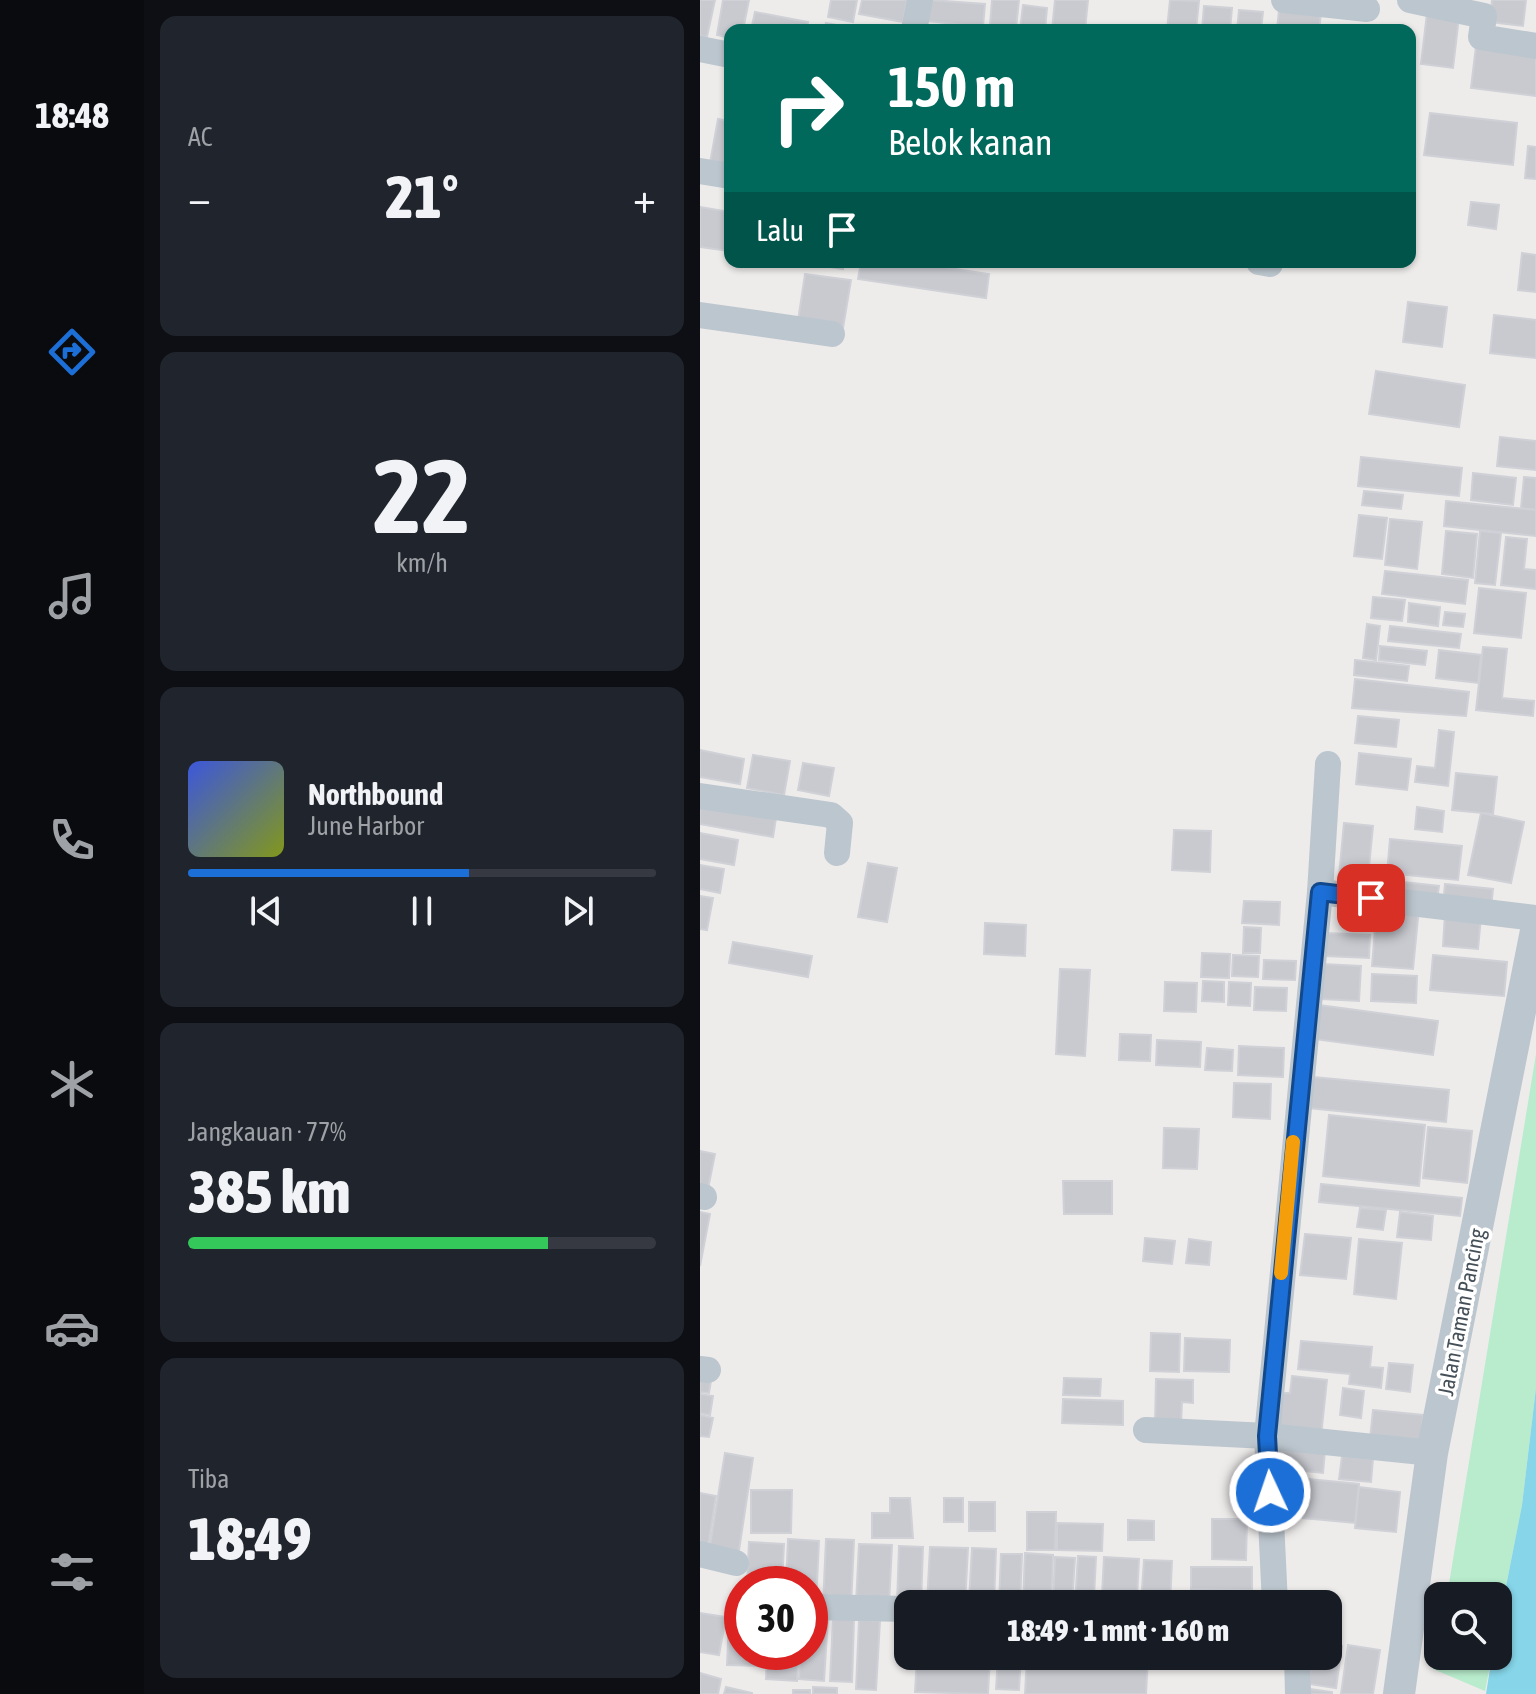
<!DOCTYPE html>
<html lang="id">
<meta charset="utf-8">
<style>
body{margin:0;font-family:"Asap Condensed",sans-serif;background:#20242c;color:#f1f3f6;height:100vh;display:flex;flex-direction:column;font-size:30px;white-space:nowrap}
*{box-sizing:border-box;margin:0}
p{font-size:26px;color:#9ea1a6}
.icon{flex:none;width:44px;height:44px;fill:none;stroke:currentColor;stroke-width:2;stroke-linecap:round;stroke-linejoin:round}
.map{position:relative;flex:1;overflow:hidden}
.drawer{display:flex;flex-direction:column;gap:16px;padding:16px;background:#0d0f14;width:556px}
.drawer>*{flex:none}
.top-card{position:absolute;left:24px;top:24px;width:692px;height:244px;border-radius:16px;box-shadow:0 2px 6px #0004;background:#00695c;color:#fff;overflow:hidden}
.buttons{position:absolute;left:724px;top:1582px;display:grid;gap:16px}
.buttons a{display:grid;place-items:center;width:88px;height:88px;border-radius:16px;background:#171b24;box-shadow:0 2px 6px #0004;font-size:40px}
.speed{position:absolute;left:24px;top:1566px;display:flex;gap:16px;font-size:40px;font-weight:700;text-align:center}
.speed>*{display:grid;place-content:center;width:104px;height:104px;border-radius:50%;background:#171b24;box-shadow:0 2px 6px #0004;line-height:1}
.speed .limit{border:12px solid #d22;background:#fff;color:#111}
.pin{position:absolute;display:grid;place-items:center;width:68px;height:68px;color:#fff;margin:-34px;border-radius:16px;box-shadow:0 4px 12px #0006}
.me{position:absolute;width:88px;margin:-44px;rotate:357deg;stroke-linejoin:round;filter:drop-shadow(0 0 6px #0008)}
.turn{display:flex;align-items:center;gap:28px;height:168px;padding:0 32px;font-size:36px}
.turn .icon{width:104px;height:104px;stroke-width:2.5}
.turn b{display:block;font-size:56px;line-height:68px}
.then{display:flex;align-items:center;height:76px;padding:0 32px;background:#0003;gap:16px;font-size:30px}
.big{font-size:60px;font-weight:800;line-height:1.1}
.drawer .tile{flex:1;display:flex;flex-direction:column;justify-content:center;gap:12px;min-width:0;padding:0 28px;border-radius:16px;background:#20242c}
.drawer .dial{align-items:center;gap:0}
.dial b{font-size:104px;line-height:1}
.song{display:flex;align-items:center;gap:24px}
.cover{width:96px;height:96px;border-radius:12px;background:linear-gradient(135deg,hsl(230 70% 55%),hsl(70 70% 35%))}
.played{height:8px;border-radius:4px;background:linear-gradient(90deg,#1c6fd7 60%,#363941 60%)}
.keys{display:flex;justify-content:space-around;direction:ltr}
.heat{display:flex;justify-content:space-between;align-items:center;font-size:44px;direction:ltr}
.charge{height:12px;border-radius:6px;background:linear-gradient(90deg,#34c759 77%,#363941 0)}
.trip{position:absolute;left:194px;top:1590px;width:448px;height:80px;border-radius:16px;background:#171b24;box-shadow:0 2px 6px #0004;font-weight:800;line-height:80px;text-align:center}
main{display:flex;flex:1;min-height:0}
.dock{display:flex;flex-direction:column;width:144px;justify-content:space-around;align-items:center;background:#090b0e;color:#9ea1a6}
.dock .icon{width:56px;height:56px}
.dock .selected{color:#1c6fd7}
.dock b{font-size:36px;color:#f1f3f6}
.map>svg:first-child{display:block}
.green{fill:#b8eccc}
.water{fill:#86d5e9}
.building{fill:#c8cad0;stroke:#cfd1d7;stroke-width:2}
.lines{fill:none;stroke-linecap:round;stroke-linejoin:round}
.minor{stroke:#bcc6ce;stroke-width:26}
.tertiary{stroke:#bcc6ce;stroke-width:32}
.route-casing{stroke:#12488c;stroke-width:20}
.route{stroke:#1c6fd7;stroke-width:14}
.slow{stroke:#f59e0b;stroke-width:14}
.labels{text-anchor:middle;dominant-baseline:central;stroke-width:7;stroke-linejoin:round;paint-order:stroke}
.street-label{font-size:22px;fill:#444f58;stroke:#fff}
</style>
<main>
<nav class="dock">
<b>18:48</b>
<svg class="icon selected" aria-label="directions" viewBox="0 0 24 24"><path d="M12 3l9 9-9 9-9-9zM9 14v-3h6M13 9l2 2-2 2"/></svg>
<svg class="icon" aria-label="music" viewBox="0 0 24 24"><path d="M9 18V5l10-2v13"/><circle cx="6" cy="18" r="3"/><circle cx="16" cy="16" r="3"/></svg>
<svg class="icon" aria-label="phone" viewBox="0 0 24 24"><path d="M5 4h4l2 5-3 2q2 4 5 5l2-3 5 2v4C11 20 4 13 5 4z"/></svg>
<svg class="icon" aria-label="climate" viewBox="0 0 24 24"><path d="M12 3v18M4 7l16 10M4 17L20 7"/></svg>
<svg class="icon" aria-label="car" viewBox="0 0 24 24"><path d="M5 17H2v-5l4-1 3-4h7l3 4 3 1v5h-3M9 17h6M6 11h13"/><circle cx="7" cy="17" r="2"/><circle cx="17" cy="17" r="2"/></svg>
<svg class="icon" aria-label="filters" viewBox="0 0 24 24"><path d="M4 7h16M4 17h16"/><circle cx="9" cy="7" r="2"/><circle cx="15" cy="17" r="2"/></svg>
</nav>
<section class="drawer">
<div class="tile"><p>AC</p>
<div class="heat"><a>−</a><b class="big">21°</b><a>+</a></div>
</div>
<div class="tile dial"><b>22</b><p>km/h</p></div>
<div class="tile">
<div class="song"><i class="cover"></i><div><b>Northbound</b><p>June Harbor</p></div></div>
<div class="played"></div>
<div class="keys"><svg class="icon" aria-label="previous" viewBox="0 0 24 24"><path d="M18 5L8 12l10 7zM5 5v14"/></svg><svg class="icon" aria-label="pause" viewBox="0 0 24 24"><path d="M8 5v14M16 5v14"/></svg><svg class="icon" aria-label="next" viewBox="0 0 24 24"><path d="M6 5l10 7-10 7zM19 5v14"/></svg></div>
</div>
<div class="tile"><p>Jangkauan · 77%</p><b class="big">385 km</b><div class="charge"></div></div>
<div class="tile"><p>Tiba</p><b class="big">18:49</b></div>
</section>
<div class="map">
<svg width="836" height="1694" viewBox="0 0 836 1694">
<rect width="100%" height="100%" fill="#eeebeb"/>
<g class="green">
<polygon points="836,1054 836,1388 822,1505 798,1627 798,1596 747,1596"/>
<polygon points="738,1642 738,1656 792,1656 785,1691 733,1669"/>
</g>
<polygon class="water" points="836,1388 836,1694 786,1694 792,1656 798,1656 798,1627 822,1505"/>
<g class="building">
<polygon points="0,0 15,0 7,37 0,36"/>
<polygon points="23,0 49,0 43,30 30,30 30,38 17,35"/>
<polygon points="131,0 157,0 153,22 128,17"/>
<polygon points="162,0 207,0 203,22 159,14"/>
<polygon points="231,0 285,4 283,27 228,21"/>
<polygon points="292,0 319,0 316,28 290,25"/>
<polygon points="355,0 388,0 385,30 352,30"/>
<polygon points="470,0 499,1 496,30 467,30"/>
<polygon points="792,0 826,0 823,26 790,22"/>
<polygon points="323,5 347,8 345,30 320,30"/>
<polygon points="504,6 532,8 530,30 502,30"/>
<polygon points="539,10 563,12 561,30 537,30"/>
<polygon points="579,10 621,13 619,30 577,30"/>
<polygon points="55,12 108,22 106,30 51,30"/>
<polygon points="727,13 759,17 753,68 721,64"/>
<polygon points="126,23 163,30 124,30"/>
<polygon points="776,46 836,54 836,96 771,88"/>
<polygon points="730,113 817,123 813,165 724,155"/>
<polygon points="18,119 30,121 30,167 10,163"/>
<polygon points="828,146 836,147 836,179 825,178"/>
<polygon points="771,202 799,205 796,229 768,225"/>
<polygon points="0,207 30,212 30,251 0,247"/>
<polygon points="822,253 836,255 836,292 818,290"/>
<polygon points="99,262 144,262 143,269"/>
<polygon points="161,262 209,262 289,274 286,298 158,279"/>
<polygon points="105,274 151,280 143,328 98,321"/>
<polygon points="708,302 747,307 742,347 703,342"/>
<polygon points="794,315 836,320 836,358 790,353"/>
<polygon points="676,371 765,385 759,427 669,414"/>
<polygon points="800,437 836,441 836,470 797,466"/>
<polygon points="661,457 762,468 759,496 658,486"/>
<polygon points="773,473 816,478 813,505 771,500"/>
<polygon points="824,477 836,478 836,510 821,508"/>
<polygon points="664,491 703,495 701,509 662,505"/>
<polygon points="746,501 836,510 836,536 744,526"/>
<polygon points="659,515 687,518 682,559 654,556"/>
<polygon points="690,519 722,522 717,569 685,565"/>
<polygon points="746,531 777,534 773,578 742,574"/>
<polygon points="780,531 801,533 795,585 775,583"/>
<polygon points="806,537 827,539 824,569 836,570 836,589 801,585"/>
<polygon points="685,571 768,580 765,604 682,594"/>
<polygon points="779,588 826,593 821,638 774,633"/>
<polygon points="673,597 705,600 702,621 671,618"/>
<polygon points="709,603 740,607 738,626 708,622"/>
<polygon points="745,612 765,614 763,627 743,625"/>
<polygon points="667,624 680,626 676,660 663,658"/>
<polygon points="690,626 761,634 759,648 688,641"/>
<polygon points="680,646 727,651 725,665 679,660"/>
<polygon points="783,647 807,649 802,698 834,701 833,716 776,710"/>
<polygon points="739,650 781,655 778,683 736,678"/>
<polygon points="655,660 709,666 707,681 654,675"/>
<polygon points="655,679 769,692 766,716 652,708"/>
<polygon points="658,716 699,720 696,747 655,743"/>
<polygon points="739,730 754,732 748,786 715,782 717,766 735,768"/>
<polygon points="0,750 44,759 40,784 0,777"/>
<polygon points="659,753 711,759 707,790 656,784"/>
<polygon points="53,755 90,761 84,795 47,788"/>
<polygon points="103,763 134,768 129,796 98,790"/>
<polygon points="756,773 797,777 793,814 752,810"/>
<polygon points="0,805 76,818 73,837 0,824"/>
<polygon points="717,807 744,811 742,832 715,829"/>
<polygon points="781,813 824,822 811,883 768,875"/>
<polygon points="644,823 673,826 667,888 638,886"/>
<polygon points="474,830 511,831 510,872 472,870"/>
<polygon points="0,833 38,840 34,865 0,859"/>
<polygon points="690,839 762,846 758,880 687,873"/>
<polygon points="168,863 197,868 187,922 158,917"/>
<polygon points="0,865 24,869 20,893 0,889"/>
<polygon points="703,882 739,886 737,900 701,897"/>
<polygon points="745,884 793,889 791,909 743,904"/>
<polygon points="0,896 13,898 7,930 0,929"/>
<polygon points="544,901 580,902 579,925 542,923"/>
<polygon points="677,904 719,908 713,969 672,966"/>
<polygon points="745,913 781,917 778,949 743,946"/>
<polygon points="285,923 326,925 325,956 284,954"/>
<polygon points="544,927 561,928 560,953 543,953"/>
<polygon points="626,933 670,935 669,958 625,956"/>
<polygon points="33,942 112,956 108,977 29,963"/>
<polygon points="502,953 530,954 529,978 501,977"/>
<polygon points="533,955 559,956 558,977 532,976"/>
<polygon points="733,955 807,962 804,996 730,990"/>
<polygon points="564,960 596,961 595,980 563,979"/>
<polygon points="623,964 661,966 659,1001 622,999"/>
<polygon points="360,969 390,970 385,1056 356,1054"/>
<polygon points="672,974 717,976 716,1003 671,1001"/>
<polygon points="503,981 524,982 524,1002 502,1001"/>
<polygon points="465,982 497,983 496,1012 464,1011"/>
<polygon points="529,982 551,983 550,1006 528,1005"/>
<polygon points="555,987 587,988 586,1011 554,1010"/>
<polygon points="619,1005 738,1021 733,1055 614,1039"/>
<polygon points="420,1034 451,1035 450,1061 419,1060"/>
<polygon points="457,1040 501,1042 500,1067 456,1065"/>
<polygon points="539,1046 584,1048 583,1077 538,1075"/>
<polygon points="507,1048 533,1050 532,1071 505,1070"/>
<polygon points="613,1077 749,1090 746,1122 609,1108"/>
<polygon points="534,1083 571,1084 570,1119 533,1117"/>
<polygon points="629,1115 725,1125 719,1186 623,1176"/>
<polygon points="728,1127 772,1131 767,1183 723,1178"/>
<polygon points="464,1128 499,1129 497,1169 463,1168"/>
<polygon points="0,1151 15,1154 8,1189 0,1188"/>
<polygon points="363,1181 412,1181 412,1214 364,1214"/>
<polygon points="621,1184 762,1198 760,1216 619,1202"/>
<polygon points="660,1208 686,1210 683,1230 657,1227"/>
<polygon points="0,1212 10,1214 0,1266"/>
<polygon points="700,1212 733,1216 731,1240 697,1237"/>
<polygon points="605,1234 651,1238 646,1279 600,1275"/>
<polygon points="445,1238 475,1241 472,1264 443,1261"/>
<polygon points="489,1239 511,1242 509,1265 486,1263"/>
<polygon points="659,1239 702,1243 696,1299 654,1294"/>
<polygon points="451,1333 480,1334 479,1372 450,1371"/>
<polygon points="485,1338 530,1340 529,1372 484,1371"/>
<polygon points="601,1341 672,1347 670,1367 683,1368 681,1388 649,1384 650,1374 598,1369"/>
<polygon points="689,1363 713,1365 710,1392 686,1389"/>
<polygon points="0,1374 12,1375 9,1393 0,1392"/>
<polygon points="592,1376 627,1380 621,1436 579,1431 583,1393 590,1393"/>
<polygon points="364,1378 401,1379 400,1396 363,1395"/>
<polygon points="456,1379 493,1380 493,1403 482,1402 481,1424 455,1423"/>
<polygon points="643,1388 664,1391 661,1418 640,1415"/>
<polygon points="0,1394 13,1396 10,1415 0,1413"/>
<polygon points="363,1399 423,1401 423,1425 362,1423"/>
<polygon points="673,1410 723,1415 720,1444 670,1439"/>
<polygon points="0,1415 13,1418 9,1437 0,1436"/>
<polygon points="579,1446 625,1451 623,1473 577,1468"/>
<polygon points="25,1453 53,1458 38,1557 9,1552"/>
<polygon points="642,1456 673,1459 671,1482 639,1479"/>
<polygon points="608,1479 659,1484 655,1523 603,1518 605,1507 582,1505 585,1482 607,1485"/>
<polygon points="659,1487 700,1492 696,1532 655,1528"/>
<polygon points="51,1490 92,1490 91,1533 51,1533"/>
<polygon points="0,1493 16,1496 8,1547 0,1546"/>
<polygon points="190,1498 210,1498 213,1538 172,1538 172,1513 190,1513"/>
<rect x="244" y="1498" width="19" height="24"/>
<rect x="269" y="1502" width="26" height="29"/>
<polygon points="327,1512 356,1512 355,1550 327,1550"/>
<polygon points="512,1519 547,1519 546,1560 512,1559"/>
<polygon points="428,1520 454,1521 454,1540 428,1540"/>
<polygon points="357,1523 403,1524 402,1551 357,1550"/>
<polygon points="88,1539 119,1541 116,1604 110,1603 110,1584 86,1584"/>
<polygon points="126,1539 154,1540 151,1607 123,1605"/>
<polygon points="49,1542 84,1544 82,1584 47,1584"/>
<polygon points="159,1544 192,1545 189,1604 156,1603"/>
<polygon points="199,1546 223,1547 221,1604 197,1604"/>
<polygon points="230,1547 268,1548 265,1604 227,1604"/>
<polygon points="272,1548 296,1549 294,1603 269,1602"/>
<polygon points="325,1553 353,1555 351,1604 323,1604"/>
<polygon points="301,1554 322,1554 320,1604 299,1604"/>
<polygon points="378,1556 396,1557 394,1598 419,1600 419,1604 375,1604"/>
<polygon points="355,1557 375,1558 372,1604 353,1604"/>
<polygon points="404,1557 439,1559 437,1597 402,1595"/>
<polygon points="444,1560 472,1561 470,1604 441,1604"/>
<polygon points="491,1567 552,1567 552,1590 491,1589"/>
<rect x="489" y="1591" width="55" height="13"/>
<polygon points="0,1613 26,1617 19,1655 0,1652"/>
<polygon points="110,1617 128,1618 124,1681 99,1679 101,1652 110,1652"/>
<polygon points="29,1618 42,1619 42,1652 64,1652 64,1666 27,1665"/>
<polygon points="133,1618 154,1619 152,1682 130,1681"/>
<polygon points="159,1620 180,1621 176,1690 156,1689"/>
<polygon points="201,1623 208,1623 208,1656 216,1656 215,1662 200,1661"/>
<polygon points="628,1644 642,1646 636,1688 609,1684 612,1656 628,1656"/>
<polygon points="648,1645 680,1650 673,1694 641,1694"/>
<polygon points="67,1652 99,1652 97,1681 66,1679"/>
<polygon points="217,1656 290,1656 288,1694 215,1692"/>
<polygon points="298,1656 321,1656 319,1690 296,1689"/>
<polygon points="327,1656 448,1656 446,1694 325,1694"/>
<polygon points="0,1673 21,1679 18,1694 0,1694"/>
<polygon points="26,1687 52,1693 52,1694 24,1694"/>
<polygon points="113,1687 137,1688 137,1694 113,1694"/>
<polygon points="610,1689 632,1692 632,1694 609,1694"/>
<rect x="93" y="1690" width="17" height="4"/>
</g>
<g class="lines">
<g class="minor">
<polyline points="584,0 667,9"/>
<polyline points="710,0 784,16 781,37 836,46"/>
<polyline points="214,30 220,0"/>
<polyline points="0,49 30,55"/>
<polyline points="0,171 30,176"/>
<polyline points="559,262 570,264"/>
<polyline points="0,315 132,334"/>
<polyline points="0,796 131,815 140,823 137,853"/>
<polyline points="620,892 836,918"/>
<polyline points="0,1196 4,1197"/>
<polyline points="0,1369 8,1370"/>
<polyline points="446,1430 567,1436 732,1453"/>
<polyline points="0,1554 36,1563"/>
<polyline points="575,1604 567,1436 620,892 628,764"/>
<polyline points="110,1607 208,1609"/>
<polyline points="597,1656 598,1694"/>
</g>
<polyline class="tertiary" points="699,1694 732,1453 836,931"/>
</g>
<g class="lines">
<defs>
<polyline id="route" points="570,1492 567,1436 620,892 671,898"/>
</defs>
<use href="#route" class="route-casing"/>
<use href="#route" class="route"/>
<polyline class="slow" points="581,1273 593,1142"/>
</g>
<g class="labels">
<g class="street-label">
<text transform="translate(761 1312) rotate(-79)">Jalan Taman Pancing</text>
</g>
</g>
</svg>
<div class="buttons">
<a><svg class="icon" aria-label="search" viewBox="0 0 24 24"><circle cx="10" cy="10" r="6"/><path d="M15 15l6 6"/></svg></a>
</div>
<div class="speed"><div class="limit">30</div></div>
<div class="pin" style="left:671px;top:898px;background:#d93025"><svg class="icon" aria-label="arrive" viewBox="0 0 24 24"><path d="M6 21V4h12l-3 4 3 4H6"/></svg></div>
<svg class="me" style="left:570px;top:1492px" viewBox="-20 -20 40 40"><circle r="17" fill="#1c6fd7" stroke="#fff" stroke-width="3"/><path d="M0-11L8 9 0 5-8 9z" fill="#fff"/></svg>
<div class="trip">18:49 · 1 mnt · 160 m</div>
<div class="top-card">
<div class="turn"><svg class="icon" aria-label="right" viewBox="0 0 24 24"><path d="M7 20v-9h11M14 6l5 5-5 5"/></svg><div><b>150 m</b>Belok kanan</div></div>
<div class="then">Lalu<svg class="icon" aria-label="arrive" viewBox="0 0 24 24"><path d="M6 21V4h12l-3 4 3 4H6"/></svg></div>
</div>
</div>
</main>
